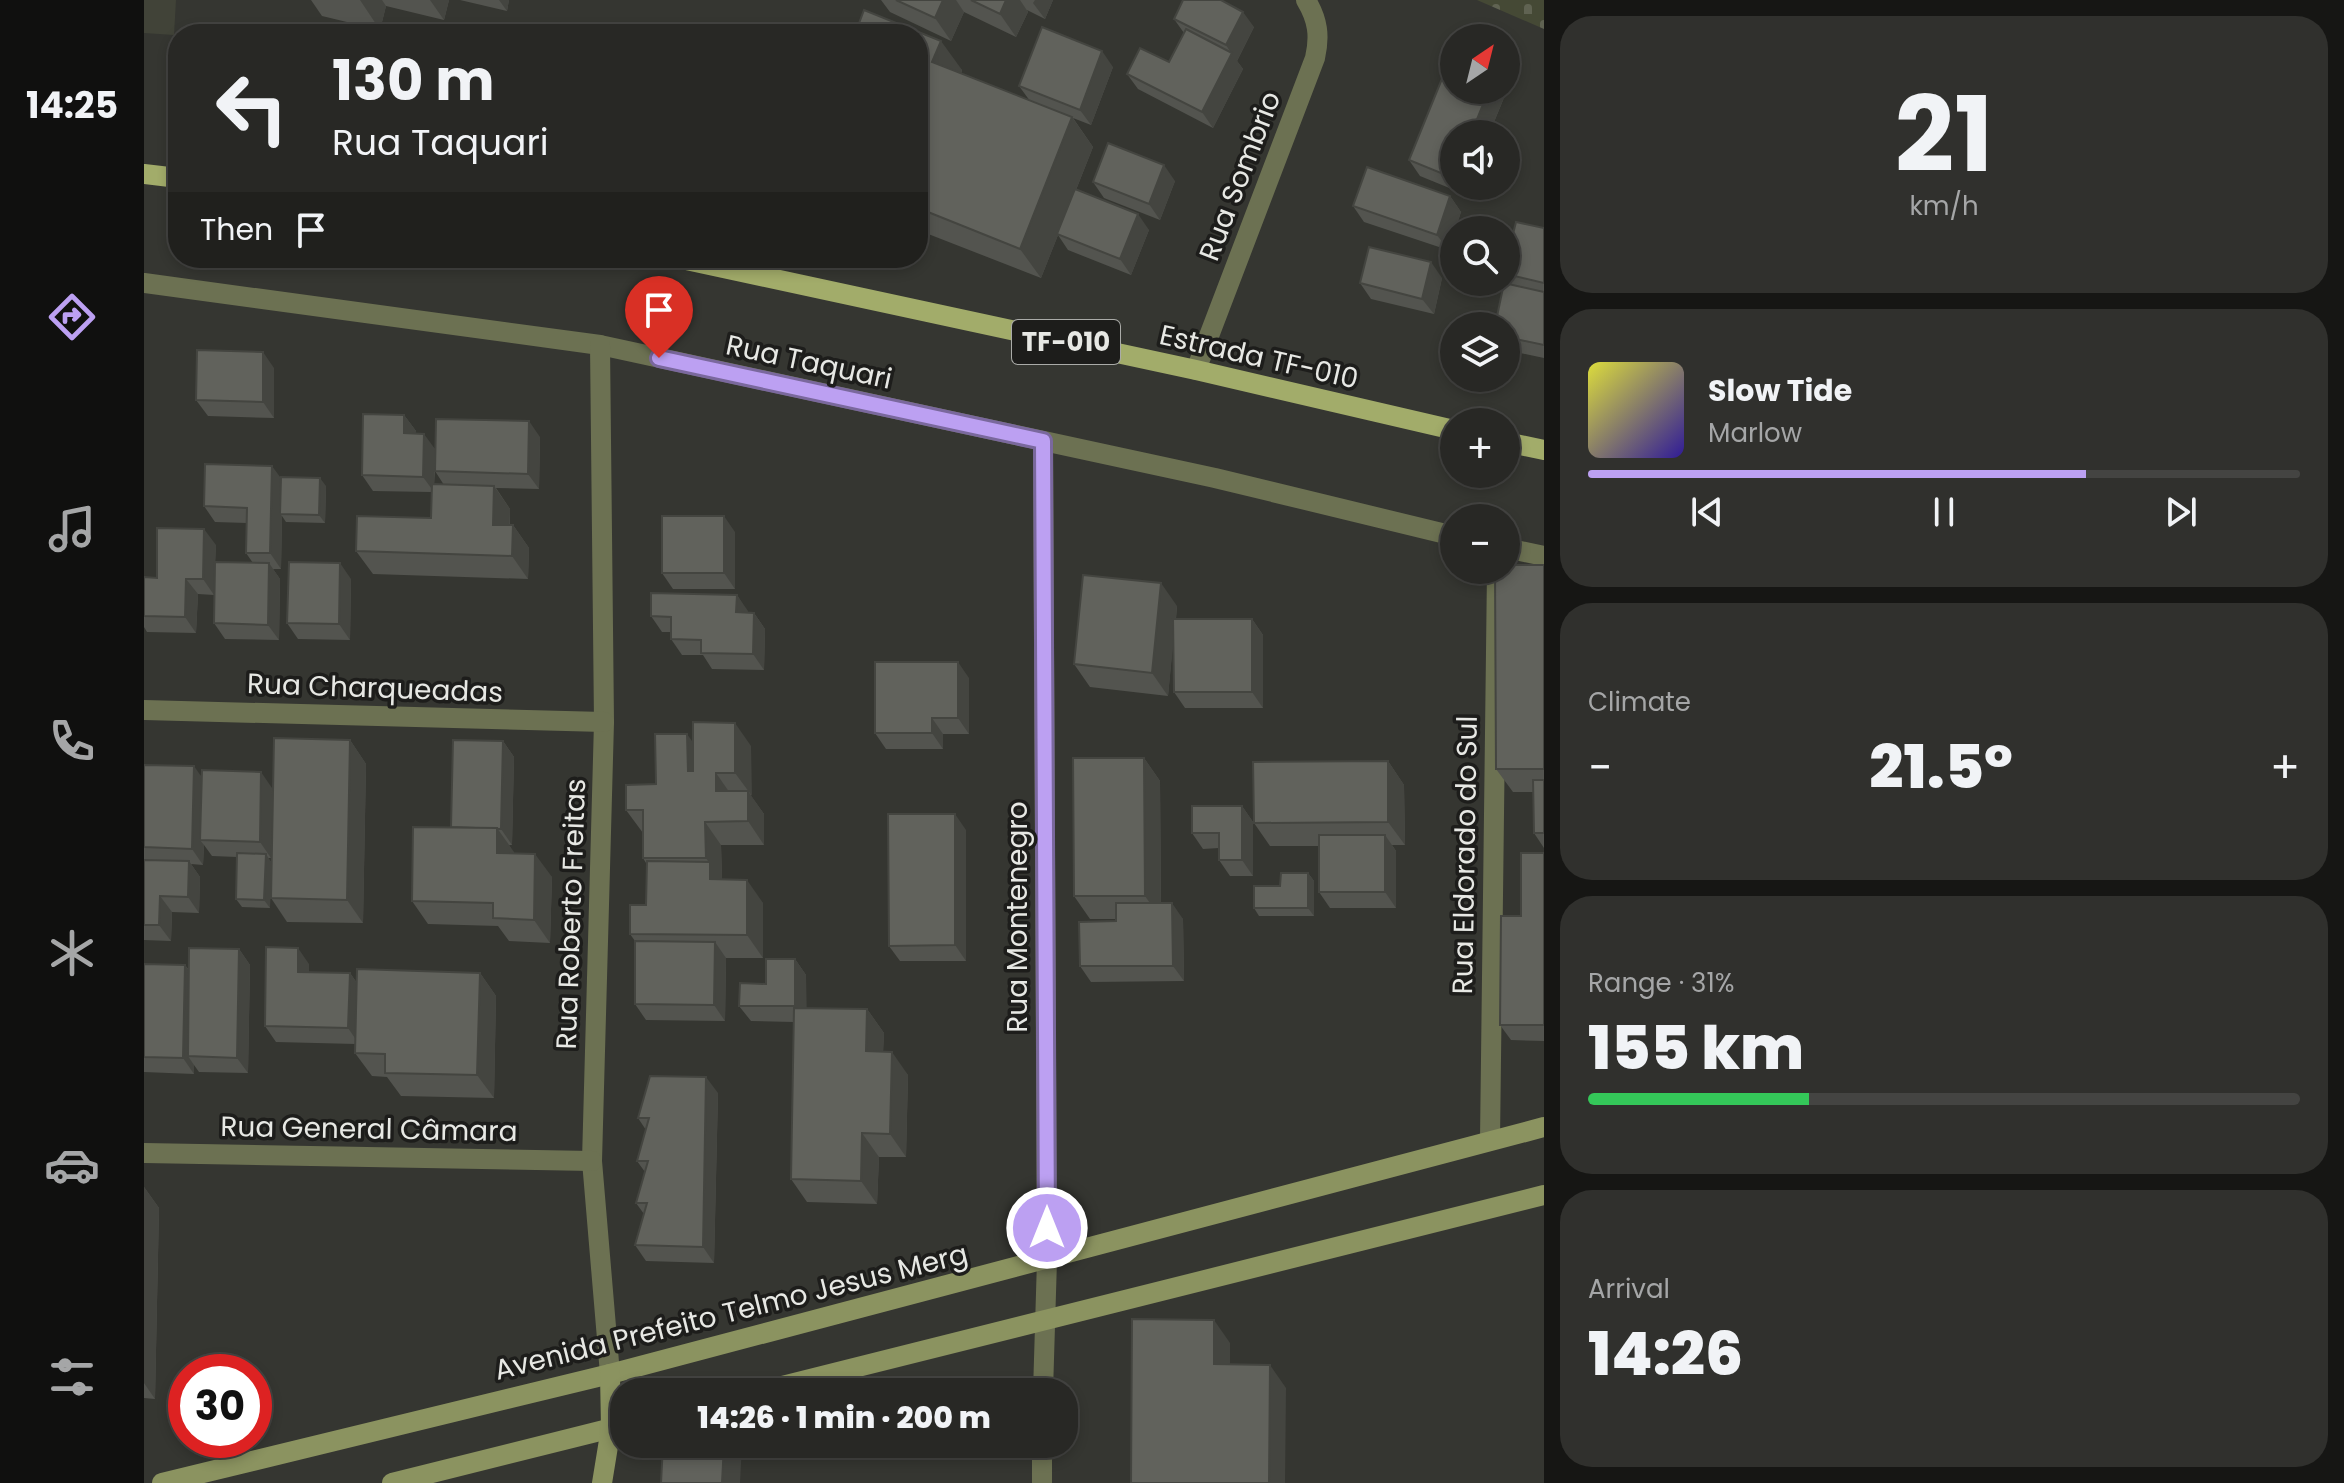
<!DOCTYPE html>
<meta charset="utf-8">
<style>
body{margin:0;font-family:Poppins,sans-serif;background:#30302d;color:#f1f3f6;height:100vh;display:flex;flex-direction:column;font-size:30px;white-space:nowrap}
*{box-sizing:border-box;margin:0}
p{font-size:26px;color:#a5a6a7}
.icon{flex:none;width:44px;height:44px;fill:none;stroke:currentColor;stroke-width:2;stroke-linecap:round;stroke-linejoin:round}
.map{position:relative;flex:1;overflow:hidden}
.side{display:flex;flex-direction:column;gap:16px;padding:16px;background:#161614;width:800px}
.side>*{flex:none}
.top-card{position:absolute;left:24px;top:24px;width:760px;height:244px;border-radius:32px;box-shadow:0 4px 12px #0003,0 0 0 2px #444442;background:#282825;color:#f1f3f6;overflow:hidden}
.needle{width:52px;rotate:35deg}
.tools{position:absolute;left:1296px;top:24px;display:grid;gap:16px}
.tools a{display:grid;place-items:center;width:80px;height:80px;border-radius:50%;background:#282825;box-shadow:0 4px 12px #0003,0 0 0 2px #444442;font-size:40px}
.speed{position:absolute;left:24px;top:1354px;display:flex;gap:16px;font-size:40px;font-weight:700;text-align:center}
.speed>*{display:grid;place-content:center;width:104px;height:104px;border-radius:50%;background:#282825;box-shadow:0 4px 12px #0003,0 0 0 2px #444442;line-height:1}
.speed .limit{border:12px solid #d22;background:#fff;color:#111}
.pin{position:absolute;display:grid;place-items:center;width:68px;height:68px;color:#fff;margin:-82px -34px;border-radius:50% 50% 50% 0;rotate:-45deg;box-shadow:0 0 8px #0007}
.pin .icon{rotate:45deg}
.me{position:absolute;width:88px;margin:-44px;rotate:0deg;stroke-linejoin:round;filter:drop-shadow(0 0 6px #0008)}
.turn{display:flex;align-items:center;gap:28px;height:168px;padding:0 32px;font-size:36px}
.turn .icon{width:104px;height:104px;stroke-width:2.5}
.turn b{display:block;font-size:56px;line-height:68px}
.then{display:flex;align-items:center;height:76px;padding:0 32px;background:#0003;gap:16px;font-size:30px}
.big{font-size:60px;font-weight:800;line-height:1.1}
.side .card{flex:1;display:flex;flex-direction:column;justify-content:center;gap:12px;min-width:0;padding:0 28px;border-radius:32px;background:#30302d}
.side .dial{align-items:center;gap:0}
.dial b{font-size:104px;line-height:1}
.song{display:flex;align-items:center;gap:24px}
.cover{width:96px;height:96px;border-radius:12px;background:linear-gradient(135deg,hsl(60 70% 55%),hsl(250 70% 35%))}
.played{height:8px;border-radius:4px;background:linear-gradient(90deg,#bca0f2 70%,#444442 70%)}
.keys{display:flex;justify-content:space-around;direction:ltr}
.heat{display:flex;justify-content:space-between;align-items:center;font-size:44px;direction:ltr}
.charge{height:12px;border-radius:6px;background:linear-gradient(90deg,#34c759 31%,#444442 0)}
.trip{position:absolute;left:466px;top:1378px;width:468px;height:80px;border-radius:32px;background:#282825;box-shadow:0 4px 12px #0003,0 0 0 2px #444442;font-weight:800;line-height:80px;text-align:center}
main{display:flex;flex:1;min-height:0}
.menu{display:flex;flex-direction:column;width:144px;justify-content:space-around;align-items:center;background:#10100f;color:#a5a6a7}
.menu .icon{width:56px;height:56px}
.menu .selected{color:#bca0f2}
.menu b{font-size:36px;color:#f1f3f6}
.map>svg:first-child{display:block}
.built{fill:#414338}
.cemetery{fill:url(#cemetery-stones)}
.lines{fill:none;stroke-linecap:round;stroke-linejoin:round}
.street{stroke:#6c7152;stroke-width:20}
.secondary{stroke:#8b9360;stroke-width:20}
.primary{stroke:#a2ac6a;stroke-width:20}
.wall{fill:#53544f;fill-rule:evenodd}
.shaded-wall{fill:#444540}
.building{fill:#61625c;stroke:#444540;stroke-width:2}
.route-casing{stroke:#7a689d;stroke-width:20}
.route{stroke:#bca0f2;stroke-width:14}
.labels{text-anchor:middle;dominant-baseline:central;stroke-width:7;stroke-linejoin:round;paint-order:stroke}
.shield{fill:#1d1d1b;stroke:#aaaba8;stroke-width:2}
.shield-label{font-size:26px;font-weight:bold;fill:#e7e8e4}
.street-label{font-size:28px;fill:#e7e8e4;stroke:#1d1d1b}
</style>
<main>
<nav class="menu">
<b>14:25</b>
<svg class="icon selected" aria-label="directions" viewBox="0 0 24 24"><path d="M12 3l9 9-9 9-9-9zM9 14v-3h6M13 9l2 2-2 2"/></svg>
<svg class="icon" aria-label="music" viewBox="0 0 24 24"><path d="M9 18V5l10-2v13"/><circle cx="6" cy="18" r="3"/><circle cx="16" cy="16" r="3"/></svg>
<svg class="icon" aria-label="phone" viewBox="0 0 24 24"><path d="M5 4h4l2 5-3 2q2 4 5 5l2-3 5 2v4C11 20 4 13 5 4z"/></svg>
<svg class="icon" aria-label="climate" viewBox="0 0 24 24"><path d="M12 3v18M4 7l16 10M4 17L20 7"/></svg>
<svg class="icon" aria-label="car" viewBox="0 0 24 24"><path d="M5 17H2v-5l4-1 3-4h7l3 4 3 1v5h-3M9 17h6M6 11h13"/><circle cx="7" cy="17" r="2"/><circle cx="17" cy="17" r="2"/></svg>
<svg class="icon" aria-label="filters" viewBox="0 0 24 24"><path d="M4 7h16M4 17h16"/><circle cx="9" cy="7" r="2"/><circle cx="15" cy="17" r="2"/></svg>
</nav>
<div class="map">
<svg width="1400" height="1483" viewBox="0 0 1400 1483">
<defs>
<pattern id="cemetery-stones" width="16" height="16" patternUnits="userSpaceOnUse" patternTransform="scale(2)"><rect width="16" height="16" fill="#454935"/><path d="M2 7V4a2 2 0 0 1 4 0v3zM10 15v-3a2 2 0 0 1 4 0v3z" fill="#606352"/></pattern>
</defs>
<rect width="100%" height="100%" fill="#353631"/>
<polygon class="built" points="0,0 32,0 30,35 0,33"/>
<polygon class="cemetery" points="1333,0 1400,0 1400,29"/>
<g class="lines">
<g class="street">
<polyline points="0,283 456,345 1071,478 1310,536"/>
<polyline points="456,345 460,722 448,1161 466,1374"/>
<path d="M1052 370 1171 58C1176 36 1174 20 1162 0"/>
<polyline points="899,441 903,1260 899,1392"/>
<polyline points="1362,548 1400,556"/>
<polyline points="0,710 460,722"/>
<polyline points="1346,1140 1353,570"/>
<polyline points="0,1153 448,1161"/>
<polyline points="898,1483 898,1444"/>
</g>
<g class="secondary">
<polyline points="614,1392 1400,1195"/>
<polyline points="18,1483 466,1374 1400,1127"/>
<polyline points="248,1483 480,1425"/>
<polyline points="458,1483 467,1428 466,1374"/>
</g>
<g class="primary">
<polyline points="0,174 34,178"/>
<polyline points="533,258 1052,370 1310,430"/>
<polyline points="1362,442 1400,450"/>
</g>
</g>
<g class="wall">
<polygon points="167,0 305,0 300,20 242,6 236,30 178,16"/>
<polygon points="316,0 365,0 363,11"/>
<polygon points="737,0 909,0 901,19 883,10 884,12 872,37 820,12 807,41 746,12"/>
<polygon points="1030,19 1110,27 1093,61 1099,69 1069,128 994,89 983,74 1025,62 1040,33"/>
<polygon points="774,34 818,70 817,74 886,101 875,86 969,67 947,125 929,118 949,147 932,190 1005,230 987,275 924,250 914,235 897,278 774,230"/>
<polygon points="1362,93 1345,134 1310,134 1310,186 1323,186 1320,194 1276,176 1265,160"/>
<polygon points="1031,181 1016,220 960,198 949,182"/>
<polygon points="1306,196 1317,212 1304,250 1220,222 1209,206"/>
<polygon points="1400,228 1400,358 1362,350 1362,326 1367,285 1362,277 1362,262"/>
<polygon points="1298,278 1290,314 1227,299 1216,283"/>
<polygon points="130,368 130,418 64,416 52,400"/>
<path d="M260 415 272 431 271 433 291 449 396 437 395 489 352 488 366 509V525H369L385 548 384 579 229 574 212 551 287 518V492L229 491 218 475ZM291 471 300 485H290Z"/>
<polygon points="137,479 182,486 181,523 142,522 138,516 137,569 129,569 136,579 135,640 81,639 70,623 70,595 54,594 52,633 3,632 0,627 0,577 13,578 72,545 71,562 109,563 102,553 103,523 71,522 60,506"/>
<polygon points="591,532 591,589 529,589 518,573"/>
<polygon points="1400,565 1400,848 1390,833 1390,792 1369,792 1352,769"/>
<polygon points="207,579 206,640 154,639 143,623"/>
<polygon points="593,595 604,613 610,613 621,629 620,670 568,669 559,655 538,655 527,639 527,632 518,632 507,616"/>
<polygon points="1033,606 1032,619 1108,619 1119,635 1119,708 1041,708 1030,692 1029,642 1024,696 946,687 930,664"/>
<polygon points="825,678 825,734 799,734 799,749 742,749 731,733"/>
<polygon points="206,740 222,764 219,923 143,922 127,898"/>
<polygon points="359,741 370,757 368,845 365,845 370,854 408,877 406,943 365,941 354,926 284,924 268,901"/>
<polygon points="549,743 607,746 607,796 620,814 620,845 577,845 578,879 619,903 619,958 582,958 581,1021 502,1020 491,1004 491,941 486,934 502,905 502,863 499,858 499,833 482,810 512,784"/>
<polygon points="1000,758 1016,781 1017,903 1039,919 1040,981 947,982 936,966 972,921 972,919 946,919 930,896"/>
<polygon points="1244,761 1260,785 1261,845 1248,845 1252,851 1252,908 1186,908 1175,892 1175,846 1126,846 1110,823"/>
<polygon points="0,765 58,776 128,788 127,858 124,858 127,862 126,908 98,907 92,899 93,857 68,856 60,845 59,865 47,864 56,877 55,913 28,912 27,941 0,940"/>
<polygon points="1098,806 1109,822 1109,876 1086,876 1075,860 1075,848 1059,849 1048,833"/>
<polygon points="822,830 822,961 756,961 745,946"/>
<polygon points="1400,853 1400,1041 1367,1040 1356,1025 1377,916"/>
<polygon points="1164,873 1170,881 1170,916 1115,916 1110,908 1136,886"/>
<polygon points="95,949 106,965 104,1073 55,1072 50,1065 50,1074 0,1072 0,964 41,965 45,970"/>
<polygon points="651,959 662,975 662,1008 723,1009 740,1033 739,1052 764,1075 762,1157 735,1157 733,1204 663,1202 647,1179 650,1022 607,1021 595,1006"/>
<polygon points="165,964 165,972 206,973 213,983 336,973 352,996 350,1098 257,1096 243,1077 228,1076 211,1053 212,1044 132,1042 121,1026"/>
<polygon points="574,1093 570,1263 502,1261 491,1245 500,1214 492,1203 501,1172 493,1161 502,1130 494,1118"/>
<polygon points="0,1187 15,1208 11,1399 0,1398"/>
</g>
<g class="shaded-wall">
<polygon points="216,0 238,0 242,6 236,30"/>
<polygon points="286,0 305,0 300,20"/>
<polygon points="355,0 365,0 363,11"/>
<polygon points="799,0 812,0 820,12 807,41 791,18"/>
<polygon points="862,0 876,0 884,12 872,37 856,14"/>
<polygon points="891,0 909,0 901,19 889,3"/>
<polygon points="1099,12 1110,27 1093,61 1099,69 1069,128 1058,112 1087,53 1082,45"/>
<polygon points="797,41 818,70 809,92 788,62"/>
<polygon points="958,51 969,67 947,125 936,110"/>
<polygon points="1345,90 1360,90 1362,93 1345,134 1327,134"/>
<polygon points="928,117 949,147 897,278 876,249"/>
<polygon points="1020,165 1031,181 1016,220 1005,204"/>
<polygon points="1314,186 1323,186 1320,194"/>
<polygon points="1306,196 1317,212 1304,250 1293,235"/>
<polygon points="994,214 1005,230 987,275 976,259"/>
<polygon points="1287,262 1298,278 1290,314 1278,299"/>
<polygon points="119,352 130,368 130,418 119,402"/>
<polygon points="260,415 272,431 271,449 260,433"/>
<polygon points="385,421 396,437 395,489 384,474"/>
<polygon points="280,434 291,449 290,492 279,477"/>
<polygon points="128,466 139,481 136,514 138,516 137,569 126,553"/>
<polygon points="176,478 182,486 181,523 175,515"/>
<polygon points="350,486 366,509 365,548 349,525"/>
<polygon points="580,516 591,532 591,589 580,573"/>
<polygon points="369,525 385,548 384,579 368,556"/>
<polygon points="60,529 72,545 70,595 59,579"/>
<polygon points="125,563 136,579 135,640 124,625"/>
<polygon points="196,563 207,579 206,640 195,624"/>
<polygon points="42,579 54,594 52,633 41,617"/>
<polygon points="1017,583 1033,606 1024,696 1008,673"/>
<polygon points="593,595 604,611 603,628 592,612"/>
<polygon points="610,613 621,629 620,670 609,654"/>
<polygon points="1108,619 1119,635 1119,708 1108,692"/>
<polygon points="814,662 825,678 825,734 814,718"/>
<polygon points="788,718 799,734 799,749 788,733"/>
<polygon points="591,723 607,746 608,796 591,773"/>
<polygon points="543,734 560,758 560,794 544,771"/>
<polygon points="206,740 222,764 219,923 203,900"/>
<polygon points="359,741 370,757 368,845 357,829"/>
<polygon points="1000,758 1016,781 1017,919 1001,896"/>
<polygon points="1244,761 1260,785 1261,845 1244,822"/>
<polygon points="50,766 61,782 56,840 60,845 59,865 48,849"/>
<polygon points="117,772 128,788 127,858 116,842"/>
<polygon points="572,773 588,796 572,791"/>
<polygon points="604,791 620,814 620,845 604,821"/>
<polygon points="1098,806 1109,822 1109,876 1098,860"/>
<polygon points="811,814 822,830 822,961 811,945"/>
<polygon points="561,822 577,845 578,879 582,885 566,879 566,864 562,858"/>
<polygon points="353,828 370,852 370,876 353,853"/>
<polygon points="1241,835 1252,851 1252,908 1241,892"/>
<polygon points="122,854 127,862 126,908 120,900"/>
<polygon points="391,854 408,877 406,943 390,920"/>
<polygon points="45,861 56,877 55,913 44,897"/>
<polygon points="1164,873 1170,881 1170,916 1164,908"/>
<polygon points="603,880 619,903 619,958 603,935"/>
<polygon points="16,896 28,912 27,941 15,925"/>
<polygon points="1028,903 1039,919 1040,981 1029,966"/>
<polygon points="571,942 582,958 581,1021 570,1005"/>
<polygon points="154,948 165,964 165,988 154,972"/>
<polygon points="95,949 106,965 104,1073 93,1058"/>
<polygon points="651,959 662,975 663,1022 651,1006"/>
<polygon points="41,965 52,981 44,1056 50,1065 50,1074 39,1058"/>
<polygon points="206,973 217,989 215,1044 204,1028"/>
<polygon points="336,973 352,996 350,1098 333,1075"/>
<polygon points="723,1009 740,1033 738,1074 722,1051"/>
<polygon points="748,1052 764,1075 762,1157 746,1134"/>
<polygon points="562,1077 574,1093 570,1263 559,1247"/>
<polygon points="718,1133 735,1157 733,1204 717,1181"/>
<polygon points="0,1187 15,1208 11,1399 0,1383"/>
<polygon points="1070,1320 1086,1343 1086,1387 1070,1364"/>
<polygon points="1126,1365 1142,1388 1141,1483 1125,1483"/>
<polygon points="580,1444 598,1444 596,1483 578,1483"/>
</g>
<g class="building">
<polygon points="752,0 799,0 791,18"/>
<polygon points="827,0 862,0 856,14"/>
<polygon points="1039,0 1077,0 1099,12 1082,45 1030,19"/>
<polygon points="720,10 797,41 788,62 928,117 876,249 774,208 774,34 711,34"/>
<polygon points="898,27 958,51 936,110 875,86"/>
<polygon points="1042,29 1088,53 1058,112 983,74 996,48 1025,62"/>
<polygon points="1306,59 1310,60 1310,90 1345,90 1327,134 1310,134 1310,175 1309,178 1265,160"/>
<polygon points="964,143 1020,165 1005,204 949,182"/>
<polygon points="1223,167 1306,196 1293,235 1209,206"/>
<polygon points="931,189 994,214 976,259 913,234"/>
<polygon points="1372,222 1400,228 1400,283 1362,274 1362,262"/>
<polygon points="1225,247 1287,262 1278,299 1216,283"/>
<polygon points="1360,283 1400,292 1400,345 1362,337 1362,326 1351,326"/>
<polygon points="53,350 119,352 119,402 52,400"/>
<polygon points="219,414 260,415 260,433 280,434 279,477 218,475"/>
<polygon points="292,419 385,421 384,474 291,471"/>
<polygon points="61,464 128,466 126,553 102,553 103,508 60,506"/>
<polygon points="137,477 176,478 175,515 136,514"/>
<polygon points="288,484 350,486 349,525 369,525 368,556 212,551 213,516 287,518"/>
<rect x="518" y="516" width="62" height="57"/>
<polygon points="13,528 60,529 59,579 42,579 41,617 0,616 0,577 13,578"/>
<polygon points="71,562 125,563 124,625 70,623"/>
<polygon points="145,562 196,563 195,624 143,623"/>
<polygon points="1362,565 1400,565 1400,769 1352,769 1351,570 1362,570"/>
<polygon points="939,575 1017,583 1008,673 930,664"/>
<polygon points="507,593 593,595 592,612 610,613 609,654 557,653 557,640 527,639 527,617 507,616"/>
<polygon points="1029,619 1108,619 1108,692 1030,692"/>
<polygon points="731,662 814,662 814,718 788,718 788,733 731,733"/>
<polygon points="549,722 591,723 591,773 572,773 572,791 604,791 604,821 561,822 562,858 499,858 499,810 482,810 482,785 512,784 511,734 543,734 544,771 549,771"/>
<polygon points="130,738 206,740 203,900 127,898"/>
<polygon points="309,740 359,741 357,829 307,827"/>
<polygon points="929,758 1000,758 1001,896 930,896"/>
<polygon points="1244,761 1244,822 1110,823 1109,762"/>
<polygon points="0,765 50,766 48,849 0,847"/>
<polygon points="58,770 117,772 116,842 56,840"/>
<polygon points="1389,780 1400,780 1400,833 1390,833"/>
<polygon points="1048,806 1098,806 1098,860 1075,860 1075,833 1048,833"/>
<polygon points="744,814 811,814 811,945 745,946"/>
<polygon points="269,827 353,828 353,853 391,854 390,920 349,918 349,903 268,901"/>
<rect x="1175" y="835" width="66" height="57"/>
<polygon points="93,853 122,854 120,900 92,899"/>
<polygon points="1377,853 1400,853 1400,1025 1356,1025 1357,916 1377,916"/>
<polygon points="0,860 45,861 44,897 16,896 15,925 0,925"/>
<polygon points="503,861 566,862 566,879 603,880 603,935 486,934 486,905 502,905"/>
<polygon points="1137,873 1164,873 1164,908 1110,908 1110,886 1136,886"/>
<polygon points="972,903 1028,903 1029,966 936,966 935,922 972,921"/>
<polygon points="491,941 571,942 570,1005 491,1004"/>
<polygon points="122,947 154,948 154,972 206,973 204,1028 121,1026"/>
<polygon points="45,948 95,949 93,1058 44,1056"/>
<polygon points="622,959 651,959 651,1006 595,1006 596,983 622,984"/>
<polygon points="0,964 41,965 39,1058 0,1057"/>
<polygon points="213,969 336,973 333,1075 241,1073 241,1054 211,1053"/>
<polygon points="650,1008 723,1009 722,1051 748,1052 746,1134 718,1133 717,1181 647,1179"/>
<polygon points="506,1076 562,1077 559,1247 491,1245 503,1203 492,1203 504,1161 493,1161 505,1118 494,1118"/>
<polygon points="988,1319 1070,1320 1070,1364 1126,1365 1125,1483 987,1483"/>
<polygon points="519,1444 580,1444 578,1483 517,1483"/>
</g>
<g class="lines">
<defs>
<polyline id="route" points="515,358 899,441 903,1228"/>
</defs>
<use href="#route" class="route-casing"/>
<use href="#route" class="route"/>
</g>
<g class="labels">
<rect class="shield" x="868" y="320" width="108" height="44" rx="6"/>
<g class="shield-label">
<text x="922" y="342">TF-010</text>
</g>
<g class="street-label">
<text transform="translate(1096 176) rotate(-69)">Rua Sombrio</text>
<text transform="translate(1115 357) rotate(13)">Estrada TF-010</text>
<text transform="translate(665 362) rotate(12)">Rua Taquari</text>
<text transform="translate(231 688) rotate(2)">Rua Charqueadas</text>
<text transform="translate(1321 855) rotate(-89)">Rua Eldorado do Sul</text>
<text transform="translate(427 914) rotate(-88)">Rua Roberto Freitas</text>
<text transform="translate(873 917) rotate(-90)">Rua Montenegro</text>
<text transform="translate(225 1129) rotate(1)">Rua General Câmara</text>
<text transform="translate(587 1312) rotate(-14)">Avenida Prefeito Telmo Jesus Merg</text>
</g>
</g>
</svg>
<div class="tools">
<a><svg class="needle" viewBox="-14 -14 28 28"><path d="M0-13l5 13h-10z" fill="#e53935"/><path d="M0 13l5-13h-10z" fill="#a5a6a7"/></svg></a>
<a><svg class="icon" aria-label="sound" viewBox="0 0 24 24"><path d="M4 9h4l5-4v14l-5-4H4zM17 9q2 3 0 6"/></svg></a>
<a><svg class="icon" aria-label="search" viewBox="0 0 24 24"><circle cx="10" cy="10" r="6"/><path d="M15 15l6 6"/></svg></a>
<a><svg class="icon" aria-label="layers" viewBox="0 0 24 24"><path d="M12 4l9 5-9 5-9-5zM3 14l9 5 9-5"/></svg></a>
<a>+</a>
<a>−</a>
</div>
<div class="speed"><div class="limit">30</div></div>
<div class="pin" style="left:515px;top:358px;background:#d93025"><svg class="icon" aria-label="arrive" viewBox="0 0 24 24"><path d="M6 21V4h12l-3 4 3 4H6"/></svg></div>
<svg class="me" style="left:903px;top:1228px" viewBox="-20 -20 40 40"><circle r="17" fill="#bca0f2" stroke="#fff" stroke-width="3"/><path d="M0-11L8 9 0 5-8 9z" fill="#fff"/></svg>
<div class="trip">14:26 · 1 min · 200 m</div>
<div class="top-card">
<div class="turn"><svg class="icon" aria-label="left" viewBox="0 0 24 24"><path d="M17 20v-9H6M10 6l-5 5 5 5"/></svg><div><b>130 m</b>Rua Taquari</div></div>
<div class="then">Then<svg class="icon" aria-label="arrive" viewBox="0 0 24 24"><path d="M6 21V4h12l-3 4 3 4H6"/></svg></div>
</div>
</div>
<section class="side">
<div class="card dial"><b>21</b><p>km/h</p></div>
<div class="card">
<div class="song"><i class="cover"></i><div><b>Slow Tide</b><p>Marlow</p></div></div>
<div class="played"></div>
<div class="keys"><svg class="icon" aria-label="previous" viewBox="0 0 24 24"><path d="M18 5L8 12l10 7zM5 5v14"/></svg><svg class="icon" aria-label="pause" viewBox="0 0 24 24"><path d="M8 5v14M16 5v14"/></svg><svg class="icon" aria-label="next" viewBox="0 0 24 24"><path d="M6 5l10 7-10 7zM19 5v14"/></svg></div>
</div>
<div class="card"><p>Climate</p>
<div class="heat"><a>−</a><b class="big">21.5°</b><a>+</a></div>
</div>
<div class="card"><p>Range · 31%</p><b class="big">155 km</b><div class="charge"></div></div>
<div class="card"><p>Arrival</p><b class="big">14:26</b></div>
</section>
</main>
